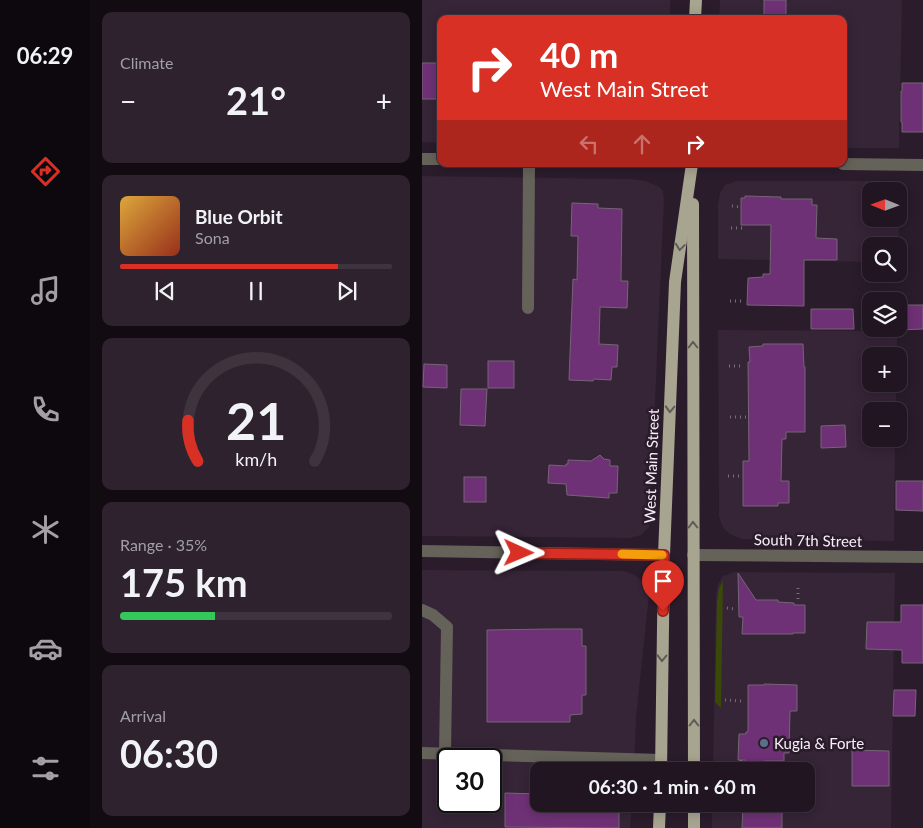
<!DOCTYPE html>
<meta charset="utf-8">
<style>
body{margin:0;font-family:Lato,sans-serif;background:#2d222d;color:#f1f3f6;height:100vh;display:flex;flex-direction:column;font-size:19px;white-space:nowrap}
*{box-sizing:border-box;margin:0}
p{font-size:16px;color:#a29fa5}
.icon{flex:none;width:28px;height:28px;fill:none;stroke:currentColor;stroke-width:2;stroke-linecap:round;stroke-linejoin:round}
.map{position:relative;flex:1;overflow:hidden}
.details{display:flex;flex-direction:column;gap:12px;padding:12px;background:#120c12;width:332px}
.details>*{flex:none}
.top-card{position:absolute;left:15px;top:15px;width:410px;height:152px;border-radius:10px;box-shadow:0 2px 12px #0003,0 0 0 1px #3d343e;background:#d93025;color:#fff;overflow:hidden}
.needle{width:32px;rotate:271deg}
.buttons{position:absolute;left:440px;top:182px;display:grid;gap:10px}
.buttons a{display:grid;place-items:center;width:45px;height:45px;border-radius:10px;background:#201520;box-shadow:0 2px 12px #0003,0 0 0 1px #3d343e;font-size:25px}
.speed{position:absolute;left:15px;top:748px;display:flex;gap:10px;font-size:25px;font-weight:700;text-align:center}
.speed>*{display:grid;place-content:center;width:65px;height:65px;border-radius:50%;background:#201520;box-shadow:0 2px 12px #0003,0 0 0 1px #3d343e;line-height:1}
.speed .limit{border:2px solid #111;border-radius:8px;background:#fff;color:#111}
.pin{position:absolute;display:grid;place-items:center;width:42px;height:42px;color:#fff;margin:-51px -21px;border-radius:50% 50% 50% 0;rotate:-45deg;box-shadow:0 0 5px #0007}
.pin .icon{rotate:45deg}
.me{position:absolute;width:55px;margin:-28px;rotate:91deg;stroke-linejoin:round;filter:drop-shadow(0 0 4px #0008)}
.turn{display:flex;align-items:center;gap:18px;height:105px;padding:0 20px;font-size:22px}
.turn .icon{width:65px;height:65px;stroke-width:2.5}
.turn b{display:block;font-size:35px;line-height:42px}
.lanes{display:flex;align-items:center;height:48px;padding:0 20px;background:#0003;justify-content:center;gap:25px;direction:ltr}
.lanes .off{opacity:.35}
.big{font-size:38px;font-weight:700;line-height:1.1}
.details .tile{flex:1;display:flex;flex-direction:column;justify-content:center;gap:8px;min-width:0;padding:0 18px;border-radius:10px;background:#2d222d}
.details .dial{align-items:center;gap:0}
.dial svg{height:130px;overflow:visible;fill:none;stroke:#3d343e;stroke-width:7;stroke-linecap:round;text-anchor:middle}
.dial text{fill:#f1f3f6;stroke:none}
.song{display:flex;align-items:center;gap:15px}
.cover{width:60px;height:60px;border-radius:8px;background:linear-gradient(135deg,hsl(40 70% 55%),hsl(10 70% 35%))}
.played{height:5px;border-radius:2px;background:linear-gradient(90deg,#d93025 80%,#3d343e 80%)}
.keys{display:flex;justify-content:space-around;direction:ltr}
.heat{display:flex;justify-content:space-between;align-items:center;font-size:28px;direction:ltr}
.charge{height:8px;border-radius:4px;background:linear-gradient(90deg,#34c759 35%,#3d343e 0)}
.trip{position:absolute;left:108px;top:762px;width:285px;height:50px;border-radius:10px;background:#201520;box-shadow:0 2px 12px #0003,0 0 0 1px #3d343e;font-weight:700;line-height:50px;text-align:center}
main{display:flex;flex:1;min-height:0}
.dock{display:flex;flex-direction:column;width:90px;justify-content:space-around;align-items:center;background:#0d080d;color:#a29fa5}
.dock .icon{width:35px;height:35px}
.dock .selected{color:#d93025}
.dock b{font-size:22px;color:#f1f3f6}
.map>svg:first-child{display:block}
.built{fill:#362437;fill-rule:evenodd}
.green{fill:#3b4908}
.building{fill:#6e3175;stroke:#756576}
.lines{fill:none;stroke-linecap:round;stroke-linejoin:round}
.path{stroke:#7a6d7a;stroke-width:3;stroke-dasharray:1 4;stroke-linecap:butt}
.service{stroke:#646259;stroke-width:12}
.minor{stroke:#646259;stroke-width:12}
.primary{stroke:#a7a490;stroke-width:12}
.oneway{stroke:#625958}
.route-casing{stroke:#8d1f18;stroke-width:12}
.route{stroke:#d93025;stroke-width:9}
.slow{stroke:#f59e0b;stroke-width:9}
.service-dot{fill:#5c6f8a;stroke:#2a1c2b;stroke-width:2}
.labels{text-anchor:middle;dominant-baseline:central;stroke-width:5;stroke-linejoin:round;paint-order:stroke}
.street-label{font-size:15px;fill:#f9eff9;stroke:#2a1c2b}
.poi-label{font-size:15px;fill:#f9eff9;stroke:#2a1c2b;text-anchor:start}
</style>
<main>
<nav class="dock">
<b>06:29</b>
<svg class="icon selected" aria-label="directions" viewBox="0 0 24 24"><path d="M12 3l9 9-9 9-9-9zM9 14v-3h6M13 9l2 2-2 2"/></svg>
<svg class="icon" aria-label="music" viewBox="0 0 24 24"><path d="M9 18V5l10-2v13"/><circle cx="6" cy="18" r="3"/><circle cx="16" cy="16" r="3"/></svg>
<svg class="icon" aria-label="phone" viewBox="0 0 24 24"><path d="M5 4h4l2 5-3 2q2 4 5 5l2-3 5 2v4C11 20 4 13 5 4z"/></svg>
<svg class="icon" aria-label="climate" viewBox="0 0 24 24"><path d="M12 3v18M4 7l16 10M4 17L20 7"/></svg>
<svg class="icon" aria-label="car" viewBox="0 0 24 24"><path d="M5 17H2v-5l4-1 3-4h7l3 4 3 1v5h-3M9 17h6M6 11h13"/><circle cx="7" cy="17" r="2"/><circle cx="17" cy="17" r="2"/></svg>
<svg class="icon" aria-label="filters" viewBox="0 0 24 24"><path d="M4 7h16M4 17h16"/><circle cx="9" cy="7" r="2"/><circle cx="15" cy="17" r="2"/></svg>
</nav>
<section class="details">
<div class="tile"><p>Climate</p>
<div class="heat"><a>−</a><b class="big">21°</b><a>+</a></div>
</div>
<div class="tile">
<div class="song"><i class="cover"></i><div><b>Blue Orbit</b><p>Sona</p></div></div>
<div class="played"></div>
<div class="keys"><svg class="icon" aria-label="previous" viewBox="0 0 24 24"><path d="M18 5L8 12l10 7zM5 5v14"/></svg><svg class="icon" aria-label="pause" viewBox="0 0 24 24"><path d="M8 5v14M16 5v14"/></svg><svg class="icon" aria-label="next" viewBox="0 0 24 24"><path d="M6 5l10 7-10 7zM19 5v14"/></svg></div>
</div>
<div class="tile dial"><svg viewBox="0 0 100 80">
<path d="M14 69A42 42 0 1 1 86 69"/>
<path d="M14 69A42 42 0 0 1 8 44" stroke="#d93025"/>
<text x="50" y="56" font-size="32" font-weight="700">21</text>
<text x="50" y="72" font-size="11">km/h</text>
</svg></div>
<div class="tile"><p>Range · 35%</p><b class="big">175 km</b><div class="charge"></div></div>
<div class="tile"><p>Arrival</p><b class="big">06:30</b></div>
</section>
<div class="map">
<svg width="501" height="828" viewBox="0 0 501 828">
<rect width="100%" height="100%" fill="#2a1c2b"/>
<g class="built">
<polygon points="0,0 248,0 248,19 19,19 19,143 0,142"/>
<polygon points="298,0 480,0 477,148 421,148 421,19 297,19"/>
<polygon points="0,176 210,179 223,181 236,186 241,191 242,199 228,516 227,527 219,535 209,538 0,536"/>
<path d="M314 181H478L476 263V246H449V262L296 259V204L298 193 303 185ZM449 191H476V219H449Z"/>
<polygon points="296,330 475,331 475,356 449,356 449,384 474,384 474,411 449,411 449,439 473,439 472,541 320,539 308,534 301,528 297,517"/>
<path d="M0 570 202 571 213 575 224 584 227 595 214 718 212 771H116V804H210L208 828H0ZM26 759H69V801H26Z"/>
<polygon points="312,572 473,573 469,828 290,828 290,804 384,804 384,771 291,771 294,595 296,584 301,576"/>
</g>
<polygon class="green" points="301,581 299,708 293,702 295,603 297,588"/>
<g class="building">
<rect x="342" y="0" width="22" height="19"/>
<rect x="0" y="63" width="19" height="36"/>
<polygon points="480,83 501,83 501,132 480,132 480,122 479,122 479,91 480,91"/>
<polygon points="323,196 359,197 359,199 390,199 390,205 395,205 394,238 415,239 415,260 382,260 382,306 325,305 326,278 341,277 341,274 348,274 349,225 319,225 319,198 323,198"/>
<polygon points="150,203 176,204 176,208 200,209 199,281 206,281 205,308 178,307 177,344 196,345 195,367 190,367 189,380 172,379 171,381 147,380 151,279 155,280 156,236 149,236"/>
<polygon points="478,305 501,305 501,329 478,330"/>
<polygon points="389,309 431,309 432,329 389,329"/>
<polygon points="341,344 381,344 382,367 383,367 383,432 364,432 364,439 360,439 359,481 367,481 367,503 356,503 356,506 321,506 321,461 327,461 326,362 328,362 327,347 341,346"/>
<rect x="66" y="361" width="26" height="27"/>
<polygon points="2,364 25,365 25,388 1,387"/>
<polygon points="39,389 65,389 63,426 38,425"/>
<polygon points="423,425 424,447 399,448 399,426"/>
<polygon points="178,455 182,459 188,460 188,466 196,466 195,493 187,493 187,498 145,495 144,484 126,483 127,465 144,466 144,464 146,464 146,460 169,461"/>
<rect x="42" y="477" width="22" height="25"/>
<polygon points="474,481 501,481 501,511 474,510"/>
<polygon points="316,573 334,600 356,600 356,602 372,603 372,605 383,605 383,633 371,633 371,634 320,634 321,617 317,617"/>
<polygon points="479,605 501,605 501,663 480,663 480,650 444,649 445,622 479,622"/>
<polygon points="127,629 160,629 160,646 164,646 164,695 160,695 160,714 148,715 148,722 65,722 65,630"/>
<polygon points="342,684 375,685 375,711 368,711 367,753 362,753 362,761 342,761 342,763 323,763 323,760 316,760 317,734 324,734 324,732 326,732 326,685 342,685"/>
<polygon points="472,690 494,690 493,716 471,716"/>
<polygon points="430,750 467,751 467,786 430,786"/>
<polygon points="83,793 116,794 116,804 197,804 197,828 83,827"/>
<polygon points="321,807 352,807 352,808 360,809 360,828 320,828"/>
</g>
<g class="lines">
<g class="path">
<polyline points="310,206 318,207"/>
<polyline points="309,228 323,228"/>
<polyline points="308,301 322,301"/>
<polyline points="307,366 321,366"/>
<polyline points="308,417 324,417"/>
<polyline points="306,476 319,476"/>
<polyline points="376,599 376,587"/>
<polyline points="305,608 314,609"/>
<polyline points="303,700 320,701"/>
<polyline points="302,764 319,764 319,760"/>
<polyline points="301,811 315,811"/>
</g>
<g class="service">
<polyline points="106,308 107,164"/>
<polyline points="0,610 11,615 25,627 23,753"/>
<polyline points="0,753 239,760"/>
</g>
<g class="minor">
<polyline points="0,159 19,159"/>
<polyline points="421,164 501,165"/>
<polyline points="0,551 242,555"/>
<polyline points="271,555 501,557"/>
</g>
<g class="primary">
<polyline points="273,19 274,0"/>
<polyline points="271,204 272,771"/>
<polyline points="239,771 242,555 253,282 270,164"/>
<polyline points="272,804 272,828"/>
<polyline points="237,828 238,804"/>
</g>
</g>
<defs><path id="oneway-chevron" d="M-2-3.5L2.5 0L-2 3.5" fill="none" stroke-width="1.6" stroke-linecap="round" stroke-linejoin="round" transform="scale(1.25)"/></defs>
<g class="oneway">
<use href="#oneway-chevron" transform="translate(258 247) rotate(98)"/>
<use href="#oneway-chevron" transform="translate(271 345) rotate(-90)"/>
<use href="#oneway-chevron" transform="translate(248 409) rotate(92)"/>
<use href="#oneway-chevron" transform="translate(271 525) rotate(-90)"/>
<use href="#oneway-chevron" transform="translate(240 658) rotate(91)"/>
<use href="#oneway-chevron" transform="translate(272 723) rotate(-90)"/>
</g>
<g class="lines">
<defs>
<polyline id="route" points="97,553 242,555 241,611"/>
</defs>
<use href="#route" class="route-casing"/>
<use href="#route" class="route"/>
<polyline class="slow" points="200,554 240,555"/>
</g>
<circle class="service-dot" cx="342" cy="743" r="5"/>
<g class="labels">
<g class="street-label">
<text transform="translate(229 466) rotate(-88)">West Main Street</text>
<text transform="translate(386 540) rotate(1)">South 7th Street</text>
</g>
<g class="poi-label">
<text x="352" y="743">Kugia &amp; Forte</text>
</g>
</g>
</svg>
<div class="buttons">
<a><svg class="needle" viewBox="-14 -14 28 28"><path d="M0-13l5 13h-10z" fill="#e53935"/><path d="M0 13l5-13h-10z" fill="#a29fa5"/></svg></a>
<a><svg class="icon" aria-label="search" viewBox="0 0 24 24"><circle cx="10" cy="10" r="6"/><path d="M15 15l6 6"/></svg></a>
<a><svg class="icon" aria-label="layers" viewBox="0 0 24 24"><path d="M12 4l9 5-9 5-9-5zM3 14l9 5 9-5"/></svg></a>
<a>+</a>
<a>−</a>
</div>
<div class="speed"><div class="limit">30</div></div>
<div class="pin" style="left:241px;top:611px;background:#d93025"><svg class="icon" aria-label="arrive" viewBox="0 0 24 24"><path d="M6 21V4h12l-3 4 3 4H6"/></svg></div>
<svg class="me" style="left:97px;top:553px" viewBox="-20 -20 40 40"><path d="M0-17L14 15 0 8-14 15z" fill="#d93025" stroke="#fff" stroke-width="4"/></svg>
<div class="trip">06:30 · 1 min · 60 m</div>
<div class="top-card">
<div class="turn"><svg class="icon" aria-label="right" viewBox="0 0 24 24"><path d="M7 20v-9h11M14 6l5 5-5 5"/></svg><div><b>40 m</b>West Main Street</div></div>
<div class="lanes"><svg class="icon off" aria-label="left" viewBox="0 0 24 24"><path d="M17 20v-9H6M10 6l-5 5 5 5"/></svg><svg class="icon off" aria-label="ahead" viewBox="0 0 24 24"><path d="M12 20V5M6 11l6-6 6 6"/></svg><svg class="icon" aria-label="right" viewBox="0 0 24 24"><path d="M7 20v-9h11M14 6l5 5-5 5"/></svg></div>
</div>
</div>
</main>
